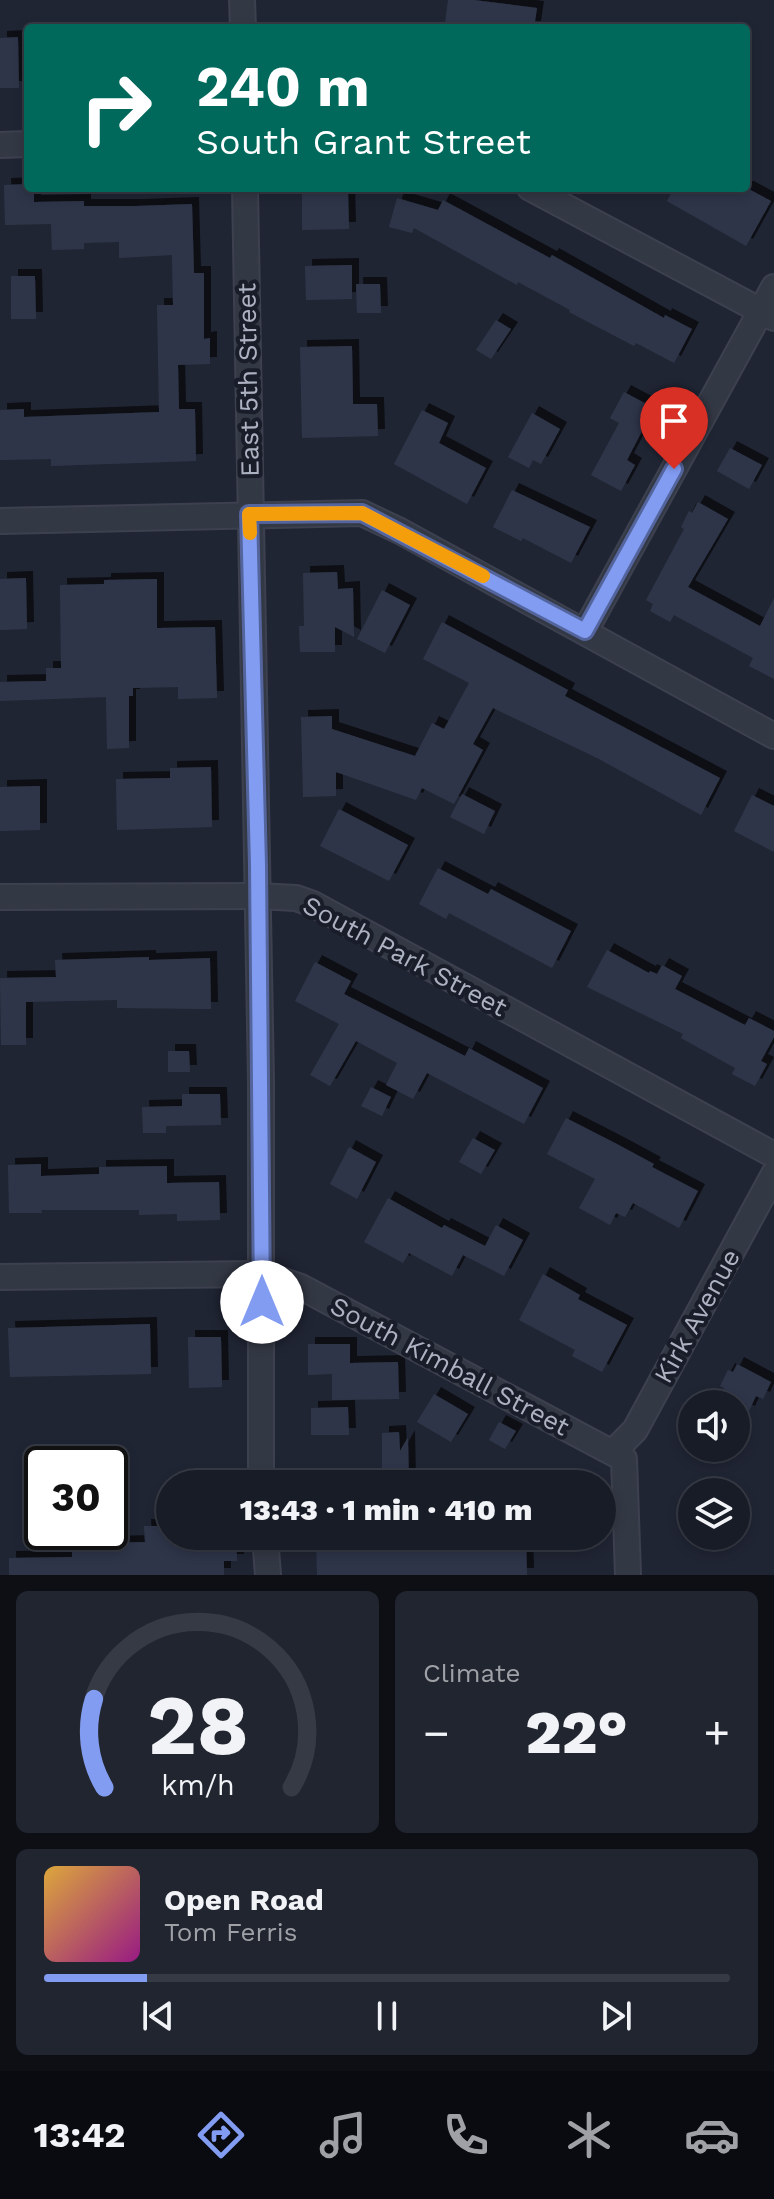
<!DOCTYPE html>
<meta charset="utf-8">
<style>
body{margin:0;font-family:"Work Sans",sans-serif;background:#21252f;color:#f1f3f6;height:100vh;display:flex;flex-direction:column;font-size:30px;white-space:nowrap}
*{box-sizing:border-box;margin:0}
p{font-size:26px;color:#9fa1a7}
.icon{flex:none;width:44px;height:44px;fill:none;stroke:currentColor;stroke-width:2;stroke-linecap:round;stroke-linejoin:round}
.map{position:relative;height:1575px;overflow:hidden}
.sheet{display:flex;flex-direction:column;gap:16px;padding:16px;background:#0d0f15;flex:1}
.sheet>*{flex:none}
.guide{position:absolute;left:24px;top:24px;width:726px;height:168px;border-radius:8px;box-shadow:0 4px 12px #0003,0 0 0 2px #363a44;background:#00695c;color:#fff;overflow:hidden}
.tools{position:absolute;left:678px;top:1390px;display:grid;gap:16px}
.tools a{display:grid;place-items:center;width:72px;height:72px;border-radius:50%;background:#181c27;box-shadow:0 4px 12px #0003,0 0 0 2px #363a44;font-size:40px}
.speed{position:absolute;left:24px;top:1446px;display:flex;gap:16px;font-size:40px;font-weight:700;text-align:center}
.speed>*{display:grid;place-content:center;width:104px;height:104px;border-radius:50%;background:#181c27;box-shadow:0 4px 12px #0003,0 0 0 2px #363a44;line-height:1}
.speed .limit{border:4px solid #111;border-radius:12px;background:#fff;color:#111}
.pin{position:absolute;display:grid;place-items:center;width:68px;height:68px;color:#fff;margin:-82px -34px;border-radius:50% 50% 50% 0;rotate:-45deg;box-shadow:0 0 8px #0007}
.pin .icon{rotate:45deg}
.me{position:absolute;width:88px;margin:-44px;rotate:0deg;stroke-linejoin:round;filter:drop-shadow(0 0 6px #0008)}
.turn{display:flex;align-items:center;gap:28px;height:168px;padding:0 40px;font-size:36px}
.turn .icon{width:104px;height:104px;stroke-width:2.5}
.turn b{display:block;font-size:56px;line-height:68px}
.big{font-size:60px;font-weight:800;line-height:1.1}
.sheet .widget{flex:1;display:flex;flex-direction:column;justify-content:center;gap:12px;min-width:0;padding:0 28px;border-radius:12px;background:#21252f}
.sheet .dial{align-items:center;gap:0}
.dial svg{height:208px;overflow:visible;fill:none;stroke:#363a44;stroke-width:7;stroke-linecap:round;text-anchor:middle}
.dial text{fill:#f1f3f6;stroke:none}
.song{display:flex;align-items:center;gap:24px}
.cover{width:96px;height:96px;border-radius:12px;background:linear-gradient(135deg,hsl(40 70% 55%),hsl(310 70% 35%))}
.played{height:8px;border-radius:4px;background:linear-gradient(90deg,#829cf2 15%,#363a44 15%)}
.keys{display:flex;justify-content:space-around;direction:ltr}
.heat{display:flex;justify-content:space-between;align-items:center;font-size:44px;direction:ltr}
.sheet .tiles{flex:1;display:grid;gap:16px;grid-template-columns:1fr 1fr}
.widget:last-child{grid-column:span 2}
.trip{position:absolute;left:156px;top:1470px;width:460px;height:80px;border-radius:40px;background:#181c27;box-shadow:0 4px 12px #0003,0 0 0 2px #363a44;font-weight:800;line-height:80px;text-align:center}
.menu{display:flex;height:128px;justify-content:space-around;align-items:center;background:#0a0b10;color:#9fa1a7}
.menu .icon{width:56px;height:56px}
.menu .active{color:#829cf2}
.menu b{font-size:36px;color:#f1f3f6}
.map>svg:first-child{display:block}
.building{fill:#2f3648;filter:url(#shadow)}
.lines{fill:none;stroke-linecap:round;stroke-linejoin:round}
.minor-casing{stroke:#3d414f;stroke-width:28}
.minor{stroke:#333845;stroke-width:24}
.route-casing{stroke:#54659d;stroke-width:20}
.route{stroke:#829cf2;stroke-width:14}
.slow{stroke:#f59e0b;stroke-width:14}
.labels{text-anchor:middle;dominant-baseline:central;stroke-width:8;stroke-linejoin:round;paint-order:stroke}
.street-label{font-size:26px;fill:#adb2c2;stroke:#191d29}
</style>
<div class="map">
<svg width="774" height="1575" viewBox="0 0 774 1575">
<defs>
<filter id="shadow"><feDropShadow dx="7" dy="-7" stdDeviation="0" flood-color="#0009"/></filter>
</defs>
<rect width="100%" height="100%" fill="#202534"/>
<g class="building">
<polygon points="448,0 474,0 537,8 534,28 484,28 445,23"/>
<polygon points="18,37 19,88 0,88 0,38"/>
<polygon points="28,184 28,188 34,188 34,202 84,201 84,206 136,206 192,204 194,273 204,273 204,339 210,338 210,364 178,365 179,409 195,409 196,461 51,466 51,459 0,460 0,410 24,409 24,417 159,412 157,305 173,305 172,255 119,258 119,242 84,243 84,249 52,250 51,224 5,225 4,185"/>
<polygon points="674,188 747,188 771,201 746,246 667,201"/>
<polygon points="348,191 349,229 302,230 302,192"/>
<polygon points="397,198 438,210 443,200 550,258 552,255 664,318 665,315 692,329 674,363 636,343 634,346 569,312 570,310 518,282 517,285 414,228 412,233 389,227"/>
<polygon points="352,265 352,299 306,300 305,266"/>
<polygon points="11,276 35,276 36,319 11,319"/>
<polygon points="356,284 380,284 381,313 357,313"/>
<polygon points="496,320 511,329 491,359 476,350"/>
<polygon points="352,346 353,404 377,404 378,436 302,438 300,347"/>
<polygon points="624,392 654,408 627,460 635,465 621,491 591,475 619,423 610,418"/>
<polygon points="422,410 448,423 439,443 486,468 467,504 394,464"/>
<polygon points="532,413 560,429 541,464 533,460 529,468 508,457"/>
<polygon points="730,448 762,465 749,489 717,471"/>
<polygon points="512,490 590,527 571,563 523,538 521,541 493,527"/>
<polygon points="698,502 728,519 688,587 760,626 774,598 774,679 749,666 753,658 674,615 670,622 650,611 653,604 646,600 684,529 681,527 689,511 692,513"/>
<polygon points="337,572 338,589 353,588 354,637 335,627 335,652 300,652 299,626 304,626 303,573"/>
<polygon points="26,578 27,629 0,630 0,579"/>
<polygon points="157,579 157,628 215,627 217,698 178,699 178,687 133,688 133,696 129,696 129,748 107,749 106,697 0,701 0,682 46,681 46,668 61,668 60,585 104,584 104,580"/>
<polygon points="382,590 410,605 385,653 357,639"/>
<polygon points="442,622 568,690 565,696 720,778 701,815 599,759 493,708 473,744 483,750 454,804 422,788 416,800 336,772 336,796 303,797 301,717 332,716 332,729 415,756 432,723 444,729 469,683 423,659"/>
<polygon points="211,767 212,827 117,830 116,779 170,778 170,768"/>
<polygon points="40,786 40,830 0,831 0,787"/>
<polygon points="462,794 495,811 484,834 450,817"/>
<polygon points="752,795 774,806 774,852 734,831"/>
<polygon points="339,809 408,845 389,881 320,846"/>
<polygon points="438,868 488,894 491,889 571,931 552,968 449,913 446,919 419,904"/>
<polygon points="607,950 649,973 650,971 657,974 662,965 682,976 675,989 745,1025 749,1018 774,1031 774,1037 761,1061 767,1064 755,1086 732,1074 735,1068 681,1038 683,1034 587,987"/>
<polygon points="149,957 149,960 210,958 211,1009 117,1008 117,1000 26,1002 26,1045 1,1045 0,978 56,977 55,960"/>
<polygon points="315,962 351,981 344,994 465,1056 469,1048 543,1088 524,1124 427,1073 413,1099 386,1085 397,1063 356,1041 330,1086 310,1075 339,1024 295,1001"/>
<polygon points="168,1051 189,1051 190,1072 168,1072"/>
<polygon points="371,1087 391,1097 382,1116 361,1106"/>
<polygon points="182,1094 220,1094 221,1125 166,1126 166,1133 143,1133 142,1107 182,1106"/>
<polygon points="566,1118 615,1143 654,1164 652,1167 698,1191 679,1228 633,1203 625,1217 616,1213 610,1225 579,1208 595,1179 547,1154"/>
<polygon points="473,1138 495,1150 481,1174 459,1162"/>
<polygon points="349,1147 376,1162 357,1199 330,1184"/>
<polygon points="41,1164 41,1176 99,1174 99,1167 167,1166 167,1183 219,1182 220,1220 177,1221 177,1214 139,1215 139,1210 41,1210 42,1213 9,1213 8,1165"/>
<polygon points="388,1198 442,1228 444,1225 485,1246 496,1225 523,1240 504,1276 463,1255 452,1276 409,1253 403,1263 364,1242"/>
<polygon points="543,1274 580,1295 578,1299 627,1325 602,1372 572,1356 575,1350 519,1320"/>
<polygon points="150,1324 151,1374 10,1377 8,1328"/>
<polygon points="188,1337 221,1337 222,1387 189,1388"/>
<polygon points="308,1344 350,1344 350,1363 398,1362 399,1399 332,1400 332,1374 308,1375"/>
<polygon points="737,1364 771,1382 763,1399 756,1396 748,1413 736,1407 736,1404 719,1398 724,1388 720,1386 728,1370 733,1372"/>
<polygon points="434,1394 468,1414 451,1442 417,1422"/>
<polygon points="348,1407 349,1435 311,1435 311,1408"/>
<polygon points="499,1422 516,1431 505,1449 489,1440"/>
<polygon points="399,1432 400,1451 408,1437 409,1484 379,1484 382,1479 382,1433"/>
<polygon points="144,1526 170,1526 170,1536 236,1536 237,1561 224,1561 224,1575 9,1575 9,1558 72,1557 72,1552 100,1551 99,1543 145,1542"/>
<polygon points="378,1536 526,1536 527,1575 317,1575 316,1539"/>
</g>
<g class="lines">
<defs>
<g id="minor">
<polyline points="242,0 243,28"/>
<polyline points="0,145 28,144"/>
<polyline points="245,188 261,1082 261,1484"/>
<polyline points="530,188 774,318"/>
<polyline points="0,521 362,513 400,531 774,736"/>
<polyline points="585,631 774,287"/>
<polyline points="0,897 258,896 296,898 313,904 774,1155"/>
<polyline points="0,1277 263,1274 301,1287 624,1459 628,1575"/>
<polyline points="613,1452 635,1430 774,1174"/>
<polyline points="265,1536 268,1575"/>
</g>
</defs>
<use href="#minor" class="minor-casing"/>
<use href="#minor" class="minor"/>
</g>
<g class="lines">
<defs>
<polyline id="route" points="262,1302 258,865 249,514 362,513 585,631 674,469"/>
</defs>
<use href="#route" class="route-casing"/>
<use href="#route" class="route"/>
<polyline class="slow" points="250,533 249,514 362,513 483,576"/>
</g>
<g class="labels">
<g class="street-label">
<text transform="translate(248 380) rotate(-91)">East 5th Street</text>
<text transform="translate(405 956) rotate(28)">South Park Street</text>
<text transform="translate(697 1316) rotate(-61)">Kirk Avenue</text>
<text transform="translate(450 1366) rotate(28)">South Kimball Street</text>
</g>
</g>
</svg>
<div class="tools">
<a><svg class="icon" aria-label="sound" viewBox="0 0 24 24"><path d="M4 9h4l5-4v14l-5-4H4zM17 9q2 3 0 6"/></svg></a>
<a><svg class="icon" aria-label="layers" viewBox="0 0 24 24"><path d="M12 4l9 5-9 5-9-5zM3 14l9 5 9-5"/></svg></a>
</div>
<div class="speed"><div class="limit">30</div></div>
<div class="pin" style="left:674px;top:469px;background:#d93025"><svg class="icon" aria-label="arrive" viewBox="0 0 24 24"><path d="M6 21V4h12l-3 4 3 4H6"/></svg></div>
<svg class="me" style="left:262px;top:1302px" viewBox="-20 -20 40 40"><circle r="19" fill="#fff"/><path d="M0-13L10 11 0 6-10 11z" fill="#829cf2"/></svg>
<div class="trip">13:43 · 1 min · 410 m</div>
<div class="guide">
<div class="turn"><svg class="icon" aria-label="right" viewBox="0 0 24 24"><path d="M7 20v-9h11M14 6l5 5-5 5"/></svg><div><b>240 m</b>South Grant Street</div></div>
</div>
</div>
<section class="sheet">
<div class="tiles">
<div class="widget dial"><svg viewBox="0 0 100 80">
<path d="M14 69A42 42 0 1 1 86 69"/>
<path d="M14 69A42 42 0 0 1 10 35" stroke="#829cf2"/>
<text x="50" y="56" font-size="32" font-weight="700">28</text>
<text x="50" y="72" font-size="11">km/h</text>
</svg></div>
<div class="widget"><p>Climate</p>
<div class="heat"><a>−</a><b class="big">22°</b><a>+</a></div>
</div>
<div class="widget">
<div class="song"><i class="cover"></i><div><b>Open Road</b><p>Tom Ferris</p></div></div>
<div class="played"></div>
<div class="keys"><svg class="icon" aria-label="previous" viewBox="0 0 24 24"><path d="M18 5L8 12l10 7zM5 5v14"/></svg><svg class="icon" aria-label="pause" viewBox="0 0 24 24"><path d="M8 5v14M16 5v14"/></svg><svg class="icon" aria-label="next" viewBox="0 0 24 24"><path d="M6 5l10 7-10 7zM19 5v14"/></svg></div>
</div>
</div>
</section>
<nav class="menu">
<b>13:42</b>
<svg class="icon active" aria-label="directions" viewBox="0 0 24 24"><path d="M12 3l9 9-9 9-9-9zM9 14v-3h6M13 9l2 2-2 2"/></svg>
<svg class="icon" aria-label="music" viewBox="0 0 24 24"><path d="M9 18V5l10-2v13"/><circle cx="6" cy="18" r="3"/><circle cx="16" cy="16" r="3"/></svg>
<svg class="icon" aria-label="phone" viewBox="0 0 24 24"><path d="M5 4h4l2 5-3 2q2 4 5 5l2-3 5 2v4C11 20 4 13 5 4z"/></svg>
<svg class="icon" aria-label="climate" viewBox="0 0 24 24"><path d="M12 3v18M4 7l16 10M4 17L20 7"/></svg>
<svg class="icon" aria-label="car" viewBox="0 0 24 24"><path d="M5 17H2v-5l4-1 3-4h7l3 4 3 1v5h-3M9 17h6M6 11h13"/><circle cx="7" cy="17" r="2"/><circle cx="17" cy="17" r="2"/></svg>
</nav>
